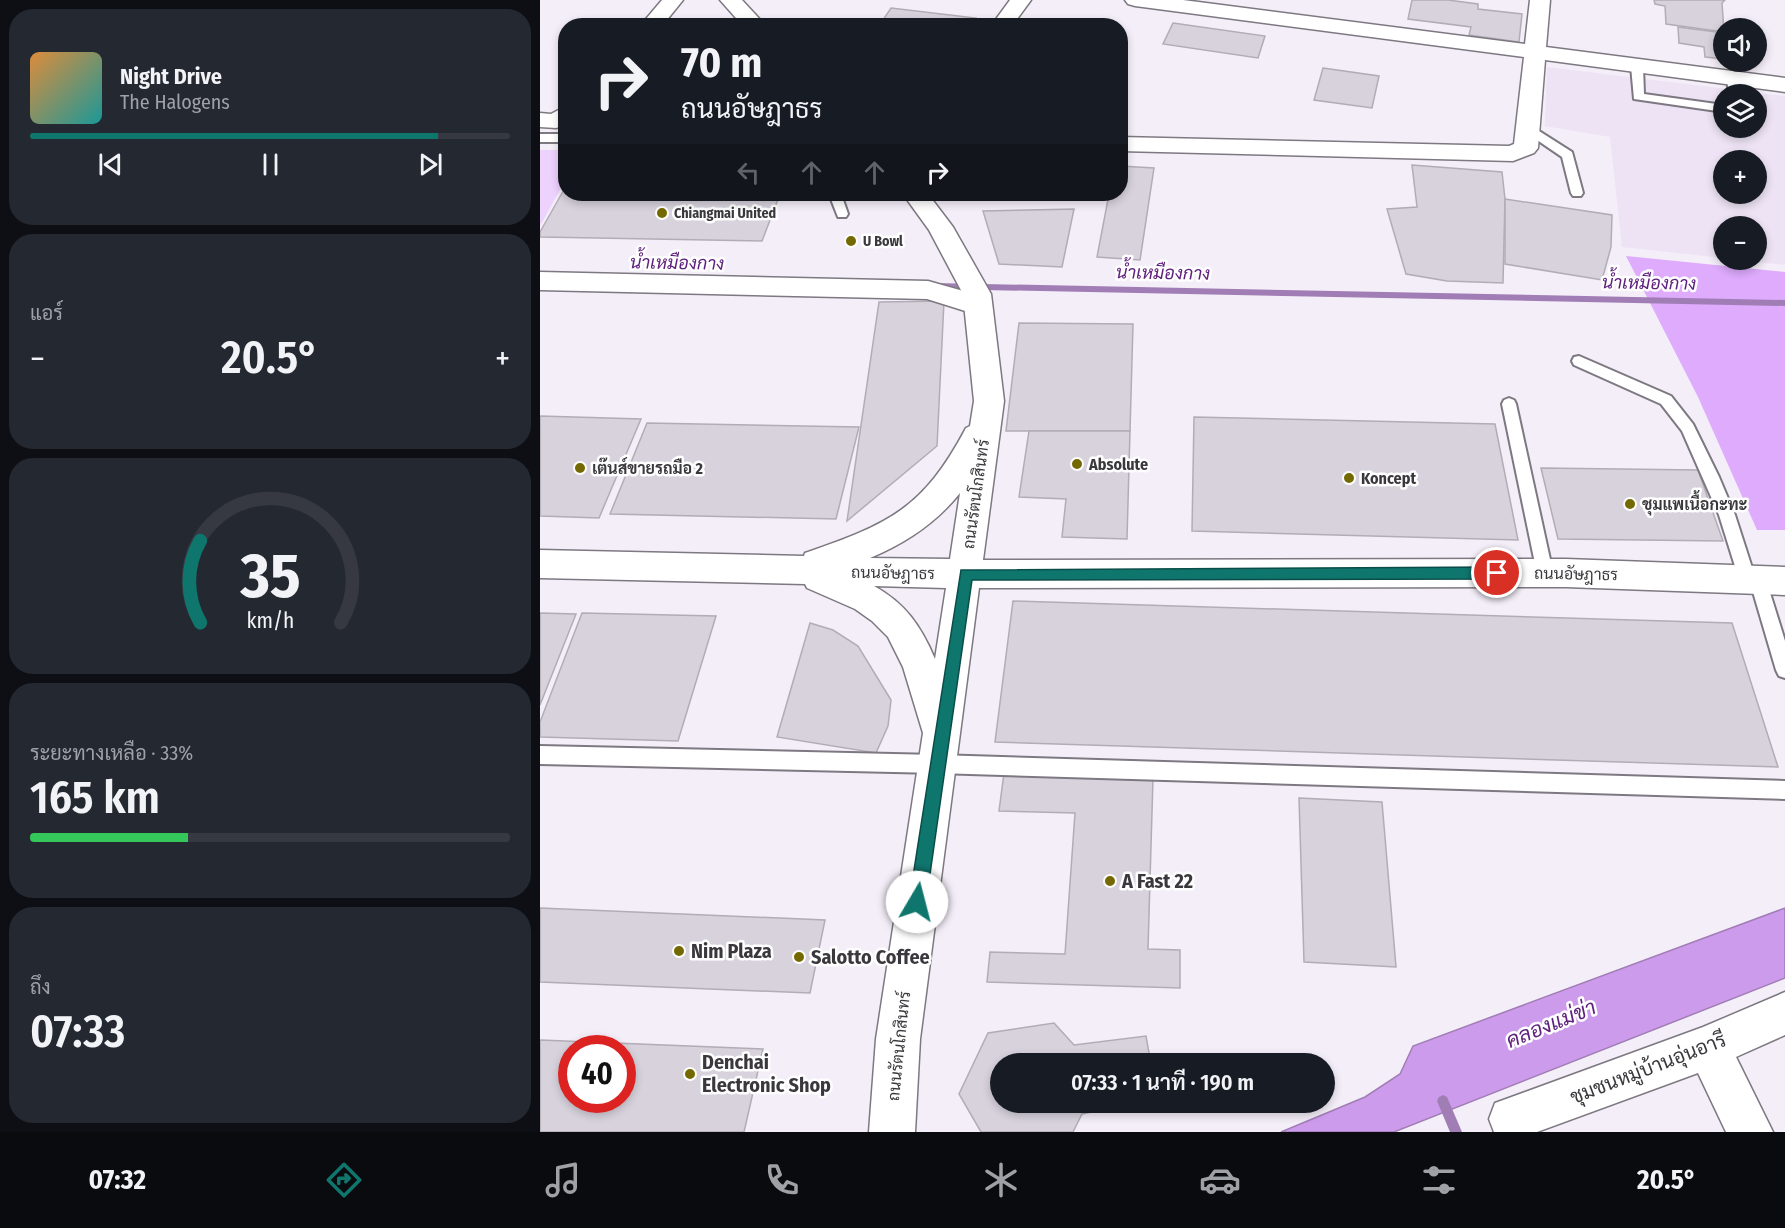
<!DOCTYPE html>
<html lang="th">
<meta charset="utf-8">
<style>
body{margin:0;font-family:"Fira Sans Condensed",Sarabun,sans-serif;background:#242831;color:#f1f3f6;height:100vh;display:flex;flex-direction:column;font-size:22px;white-space:nowrap}
*{box-sizing:border-box;margin:0}
p{font-size:20px;color:#9ea1a6}
.icon{flex:none;width:33px;height:33px;fill:none;stroke:currentColor;stroke-width:2;stroke-linecap:round;stroke-linejoin:round}
.map{position:relative;flex:1;overflow:hidden}
.sheet{display:flex;flex-direction:column;gap:9px;padding:9px;background:#0d0f14;width:540px}
.sheet>*{flex:none}
.guide{position:absolute;left:18px;top:18px;width:570px;height:183px;border-radius:24px;box-shadow:0 3px 9px #0003;background:#171b24;color:#f1f3f6;overflow:hidden}
.buttons{position:absolute;left:1173px;top:18px;display:grid;gap:12px}
.buttons a{display:grid;place-items:center;width:54px;height:54px;border-radius:50%;background:#171b24;box-shadow:0 3px 9px #0003;font-size:30px}
.speed{position:absolute;left:18px;top:1035px;display:flex;gap:12px;font-size:30px;font-weight:700;text-align:center}
.speed>*{display:grid;place-content:center;width:78px;height:78px;border-radius:50%;background:#171b24;box-shadow:0 3px 9px #0003;line-height:1}
.speed .limit{border:9px solid #d22;background:#fff;color:#111}
.pin{position:absolute;display:grid;place-items:center;width:51px;height:51px;color:#fff;margin:-26px;border:3px solid #fff;border-radius:50%;box-shadow:0 2px 6px #0007}
.me{position:absolute;width:66px;margin:-33px;rotate:8deg;stroke-linejoin:round;filter:drop-shadow(0 0 4px #0008)}
.turn{display:flex;align-items:center;gap:21px;height:126px;padding:0 24px;font-size:27px}
.turn .icon{width:78px;height:78px;stroke-width:2.5}
.turn b{display:block;font-size:42px;line-height:51px}
.lanes{display:flex;align-items:center;height:57px;padding:0 24px;background:#0003;justify-content:center;gap:30px;direction:ltr}
.lanes .off{opacity:.35}
.big{font-size:45px;font-weight:600;line-height:1.1}
.sheet .widget{flex:1;display:flex;flex-direction:column;justify-content:center;gap:9px;min-width:0;padding:0 21px;border-radius:24px;background:#242831}
.sheet .dial{align-items:center;gap:0}
.dial svg{height:156px;overflow:visible;fill:none;stroke:#363941;stroke-width:7;stroke-linecap:round;text-anchor:middle}
.dial text{fill:#f1f3f6;stroke:none}
.song{display:flex;align-items:center;gap:18px}
.cover{width:72px;height:72px;border-radius:9px;background:linear-gradient(135deg,hsl(30 70% 55%),hsl(180 70% 35%))}
.played{height:6px;border-radius:3px;background:linear-gradient(90deg,#0f766e 85%,#363941 85%)}
.keys{display:flex;justify-content:space-around;direction:ltr}
.heat{display:flex;justify-content:space-between;align-items:center;font-size:33px;direction:ltr}
.charge{height:9px;border-radius:4px;background:linear-gradient(90deg,#34c759 33%,#363941 0)}
.trip{position:absolute;left:450px;top:1053px;width:345px;height:60px;border-radius:30px;background:#171b24;box-shadow:0 3px 9px #0003;font-weight:600;line-height:60px;text-align:center}
.tab-bar{display:flex;height:96px;justify-content:space-around;align-items:center;background:#090b0e;color:#9ea1a6}
.tab-bar .icon{width:42px;height:42px}
.tab-bar .on{color:#0f766e}
.tab-bar b{font-size:27px;color:#f1f3f6}
main{display:flex;flex:1;min-height:0}
.map>svg:first-child{display:block}
.built{fill:#ede3f4;fill-rule:evenodd}
.green{fill:#edd2fe}
.forest{fill:#deabfd}
.water{fill:#cd9beb;stroke:#a17db6;stroke-width:1.5}
.lines{fill:none;stroke-linecap:round;stroke-linejoin:round}
.stream{fill:#a17db6;fill-rule:evenodd}
.building{fill:#d7d2dc;stroke:#b2acb6;stroke-width:1.5;fill-rule:evenodd}
.lane-casing{stroke:#7d7881;stroke-width:4}
.street-casing{stroke:#7d7881;stroke-width:3}
.secondary-casing{stroke:#7d7881;stroke-width:3}
.lane{fill:#fff;fill-rule:evenodd}
.street{fill:#fff;fill-rule:evenodd}
.secondary{fill:#fff;fill-rule:evenodd}
.route{fill:#0f766e;stroke:#0a4d48;stroke-width:1.5}
.poi-dot{fill:#746900;stroke:#fefefe;stroke-width:2}
.labels{text-anchor:middle;dominant-baseline:central;stroke-width:5;stroke-linejoin:round;paint-order:stroke}
.far-poi-label{font-size:14px;font-weight:bold;fill:#3a383c;stroke:#fefefe;text-anchor:start}
.poi-label{font-size:16px;font-weight:bold;fill:#3a383c;stroke:#fefefe;text-anchor:start}
.street-label{font-size:16px;fill:#3a383c;stroke:#fefefe}
.water-label{font-size:18px;font-style:italic;fill:#5f217e;stroke:#fefefe}
.near-poi-label{font-size:20px;font-weight:bold;fill:#3a383c;stroke:#fefefe;text-anchor:start}
.near-street-label{font-size:20px;fill:#3a383c;stroke:#fefefe}
.near-water-label{font-size:21px;font-style:italic;fill:#5f217e;stroke:#fefefe}
</style>
<main>
<section class="sheet">
<div class="widget">
<div class="song"><i class="cover"></i><div><b>Night Drive</b><p>The Halogens</p></div></div>
<div class="played"></div>
<div class="keys"><svg class="icon" aria-label="previous" viewBox="0 0 24 24"><path d="M18 5L8 12l10 7zM5 5v14"/></svg><svg class="icon" aria-label="pause" viewBox="0 0 24 24"><path d="M8 5v14M16 5v14"/></svg><svg class="icon" aria-label="next" viewBox="0 0 24 24"><path d="M6 5l10 7-10 7zM19 5v14"/></svg></div>
</div>
<div class="widget"><p>แอร์</p>
<div class="heat"><a>−</a><b class="big">20.5°</b><a>+</a></div>
</div>
<div class="widget dial"><svg viewBox="0 0 100 80">
<path d="M14 69A42 42 0 1 1 86 69"/>
<path d="M14 69A42 42 0 0 1 14 27" stroke="#0f766e"/>
<text x="50" y="56" font-size="32" font-weight="700">35</text>
<text x="50" y="72" font-size="11">km/h</text>
</svg></div>
<div class="widget"><p>ระยะทางเหลือ · 33%</p><b class="big">165 km</b><div class="charge"></div></div>
<div class="widget"><p>ถึง</p><b class="big">07:33</b></div>
</section>
<div class="map">
<svg width="1245" height="1132" viewBox="0 0 1245 1132">
<rect width="100%" height="100%" fill="#f4eef8"/>
<path class="built" d="M1007 67 1245 96V265L1197 260H1216V226H1184L1183 258 1082 247 1070 137 1005 126ZM1184 94H1216V128H1184ZM1184 160H1216V194H1184Z"/>
<polygon class="green" points="0,150 26,150 25,181 0,226"/>
<polygon class="forest" points="1086,256 1245,272 1245,530 1217,530 1158,397"/>
<polygon class="water" points="1245,908 1245,978 854,1132 741,1132 825,1097 860,1074 873,1046"/>
<g class="lines">
<g class="stream">
<polygon points="395,283 1245,300 1245,306 395,289 391,286"/>
<polygon points="903,1095 907,1097 922,1132 910,1132 897,1101 899,1097"/>
</g>
</g>
<g class="building">
<polygon points="872,0 908,0 938,4 938,9 982,14 979,42 929,35 931,27 868,19"/>
<polygon points="1114,0 1185,0 1182,3 1184,32 1126,24 1125,6 1115,4"/>
<polygon points="351,8 436,18 432,26 339,26"/>
<polygon points="633,23 725,36 718,58 623,44"/>
<polygon points="1138,27 1184,33 1184,59 1165,57 1164,47 1139,43"/>
<polygon points="783,68 839,76 832,108 774,100"/>
<polygon points="872,165 962,172 965,199 963,283 907,281 866,274 847,209 877,207"/>
<polygon points="580,166 614,168 600,260 557,257 569,194 580,194"/>
<polygon points="26,186 26,194 240,194 222,241 0,237 0,232"/>
<polygon points="965,199 1072,215 1071,247 1062,280 965,264"/>
<polygon points="534,209 522,267 459,264 443,211"/>
<polygon points="404,301 397,446 307,521 339,302"/>
<polygon points="479,323 593,324 590,431 466,431"/>
<polygon points="0,416 101,419 59,518 0,516"/>
<polygon points="654,417 955,424 978,540 652,531"/>
<polygon points="107,423 319,427 296,519 70,514"/>
<polygon points="489,431 590,431 587,539 522,537 526,499 479,497"/>
<polygon points="1001,468 1158,470 1183,541 1018,539"/>
<polygon points="473,601 1192,623 1238,767 455,742"/>
<polygon points="0,613 36,614 0,705"/>
<polygon points="42,613 176,616 138,741 0,737 0,722"/>
<polygon points="270,623 293,630 318,646 351,700 348,726 336,753 237,737"/>
<polygon points="464,773 613,778 608,949 640,950 640,988 447,982 450,952 525,954 535,813 459,811"/>
<polygon points="759,798 842,802 856,967 764,962"/>
<polygon points="0,908 285,920 270,993 0,982"/>
<polygon points="514,1023 534,1045 606,1036 611,1064 460,1064 460,1102 597,1102 542,1114 533,1132 441,1132 419,1094 448,1033"/>
<path d="M0 1040 223 1049 204 1132H0ZM32 1048H82V1100H32Z"/>
</g>
<g class="lines">
<defs>
<g id="lane">
<polygon points="1097,63 1103,66 1104,94 1184,105 1184,112 1094,99 1091,66"/>
<polygon points="1193,76 1199,79 1200,94 1189,94 1187,79"/>
<polygon points="988,124 1032,152 1043,193 1041,196 1033,196 1031,193 1022,157 984,131 982,128"/>
<rect x="0" y="134" width="26" height="8"/>
<polygon points="289,194 301,194 308,214 306,217 298,217"/>
<polygon points="1039,356 1131,396 1153,424 1179,477 1195,515 1214,574 1224,575 1226,580 1245,641 1245,678 1239,676 1236,670 1211,585 1201,584 1199,579 1179,515 1142,431 1121,404 1034,365 1032,361 1034,357"/>
<polygon points="969,398 974,400 976,404 1013,573 1011,578 1005,580 999,578 997,573 962,404 964,400"/>
<polygon points="0,746 397,755 1245,781 1245,799 397,773 0,764"/>
</g>
<g id="street">
<polygon points="122,0 143,0 122,26 100,26"/>
<polygon points="470,0 491,0 472,26 451,26"/>
<polygon points="585,0 643,0 985,44 990,0 1010,0 1006,47 1245,78 1245,92 1005,60 998,148 994,153 973,161 580,151 580,137 969,146 974,144 984,57 595,6 588,4"/>
<polygon points="26,106 26,125 16,128 0,127 0,113 11,114"/>
<polygon points="0,272 388,281 448,298 452,305 448,312 438,315 387,299 0,290"/>
<polygon points="1245,992 1245,1035 1196,1057 1233,1132 1186,1132 1158,1073 997,1132 954,1132 949,1119 955,1103 1163,1027"/>
</g>
<g id="secondary">
<polygon points="180,0 202,0 226,26 203,26"/>
<path d="M363 194H388L413 227 451 294 464 401 443 560 1026 559 1245 567V595L1026 587 439 588 380 1039 375 1132H329L336 1039 383 733 363 667 348 637 332 621 315 609 267 588 265 584 0 578V550L264 556 265 553C349 524 383 509 426 428L430 426 434 401 423 294 389 230ZM420 493 410 559 330 558C366 543 396 523 420 493ZM334 586 406 588 395 659C381 626 365 603 334 586Z"/>
</g>
</defs>
<use href="#lane" class="lane-casing"/>
<use href="#street" class="street-casing"/>
<use href="#secondary" class="secondary-casing"/>
<use href="#lane" class="lane"/>
<use href="#street" class="street"/>
<use href="#secondary" class="secondary"/>
</g>
<polygon class="route" points="957,567 962,569 964,573 962,577 957,579 432,580 386,902 383,908 377,910 372,908 369,902 421,570"/>
<g class="poi-dot">
<circle cx="122" cy="213" r="6"/>
<circle cx="311" cy="241" r="6"/>
<circle cx="537" cy="464" r="6"/>
<circle cx="40" cy="468" r="6"/>
<circle cx="809" cy="478" r="6"/>
<circle cx="1090" cy="504" r="6"/>
<circle cx="570" cy="881" r="6"/>
<circle cx="139" cy="951" r="6"/>
<circle cx="259" cy="957" r="6"/>
<circle cx="150" cy="1074" r="6"/>
</g>
<g class="labels">
<g class="far-poi-label">
<text x="134" y="213">Chiangmai United</text>
<text x="323" y="241">U Bowl</text>
</g>
<g class="poi-label">
<text x="549" y="464">Absolute</text>
<text x="52" y="468">เต๊นส์ขายรถมือ 2</text>
<text x="821" y="478">Koncept</text>
<text x="1102" y="504">ชุมแพเนื้อกะทะ</text>
</g>
<g class="street-label">
<text transform="translate(436 494) rotate(-82)">ถนนรัตนโกสินทร์</text>
<text transform="translate(353 573) rotate(1)">ถนนอัษฎาธร</text>
<text transform="translate(1036 574) rotate(1)">ถนนอัษฎาธร</text>
<text transform="translate(359 1046) rotate(-84)">ถนนรัตนโกสินทร์</text>
</g>
<g class="water-label">
<text transform="translate(137 263) rotate(1)">น้ำเหมืองกาง</text>
<text transform="translate(623 273) rotate(1)">น้ำเหมืองกาง</text>
<text transform="translate(1109 283) rotate(1)">น้ำเหมืองกาง</text>
</g>
<g class="near-poi-label">
<text x="582" y="881">A Fast 22</text>
<text x="151" y="951">Nim Plaza</text>
<text x="271" y="957">Salotto Coffee</text>
<text x="162" y="1062">Denchai<tspan x="162" dy="23">Electronic Shop</tspan></text>
</g>
<g class="near-street-label">
<text transform="translate(1108 1068) rotate(-21)">ชุมชนหมู่บ้านอุ่นอารี</text>
</g>
<g class="near-water-label">
<text transform="translate(1011 1024) rotate(-22)">คลองแม่ข่า</text>
</g>
</g>
</svg>
<div class="buttons">
<a><svg class="icon" aria-label="sound" viewBox="0 0 24 24"><path d="M4 9h4l5-4v14l-5-4H4zM17 9q2 3 0 6"/></svg></a>
<a><svg class="icon" aria-label="layers" viewBox="0 0 24 24"><path d="M12 4l9 5-9 5-9-5zM3 14l9 5 9-5"/></svg></a>
<a>+</a>
<a>−</a>
</div>
<div class="speed"><div class="limit">40</div></div>
<div class="pin" style="left:957px;top:573px;background:#d93025"><svg class="icon" aria-label="arrive" viewBox="0 0 24 24"><path d="M6 21V4h12l-3 4 3 4H6"/></svg></div>
<svg class="me" style="left:377px;top:902px" viewBox="-20 -20 40 40"><circle r="19" fill="#fff"/><path d="M0-13L10 11 0 6-10 11z" fill="#0f766e"/></svg>
<div class="trip">07:33 · 1 นาที · 190 m</div>
<div class="guide">
<div class="turn"><svg class="icon" aria-label="right" viewBox="0 0 24 24"><path d="M7 20v-9h11M14 6l5 5-5 5"/></svg><div><b>70 m</b>ถนนอัษฎาธร</div></div>
<div class="lanes"><svg class="icon off" aria-label="left" viewBox="0 0 24 24"><path d="M17 20v-9H6M10 6l-5 5 5 5"/></svg><svg class="icon off" aria-label="ahead" viewBox="0 0 24 24"><path d="M12 20V5M6 11l6-6 6 6"/></svg><svg class="icon off" aria-label="ahead" viewBox="0 0 24 24"><path d="M12 20V5M6 11l6-6 6 6"/></svg><svg class="icon" aria-label="right" viewBox="0 0 24 24"><path d="M7 20v-9h11M14 6l5 5-5 5"/></svg></div>
</div>
</div>
</main>
<nav class="tab-bar">
<b>07:32</b>
<svg class="icon on" aria-label="directions" viewBox="0 0 24 24"><path d="M12 3l9 9-9 9-9-9zM9 14v-3h6M13 9l2 2-2 2"/></svg>
<svg class="icon" aria-label="music" viewBox="0 0 24 24"><path d="M9 18V5l10-2v13"/><circle cx="6" cy="18" r="3"/><circle cx="16" cy="16" r="3"/></svg>
<svg class="icon" aria-label="phone" viewBox="0 0 24 24"><path d="M5 4h4l2 5-3 2q2 4 5 5l2-3 5 2v4C11 20 4 13 5 4z"/></svg>
<svg class="icon" aria-label="climate" viewBox="0 0 24 24"><path d="M12 3v18M4 7l16 10M4 17L20 7"/></svg>
<svg class="icon" aria-label="car" viewBox="0 0 24 24"><path d="M5 17H2v-5l4-1 3-4h7l3 4 3 1v5h-3M9 17h6M6 11h13"/><circle cx="7" cy="17" r="2"/><circle cx="17" cy="17" r="2"/></svg>
<svg class="icon" aria-label="filters" viewBox="0 0 24 24"><path d="M4 7h16M4 17h16"/><circle cx="9" cy="7" r="2"/><circle cx="15" cy="17" r="2"/></svg>
<b>20.5°</b>
</nav>
